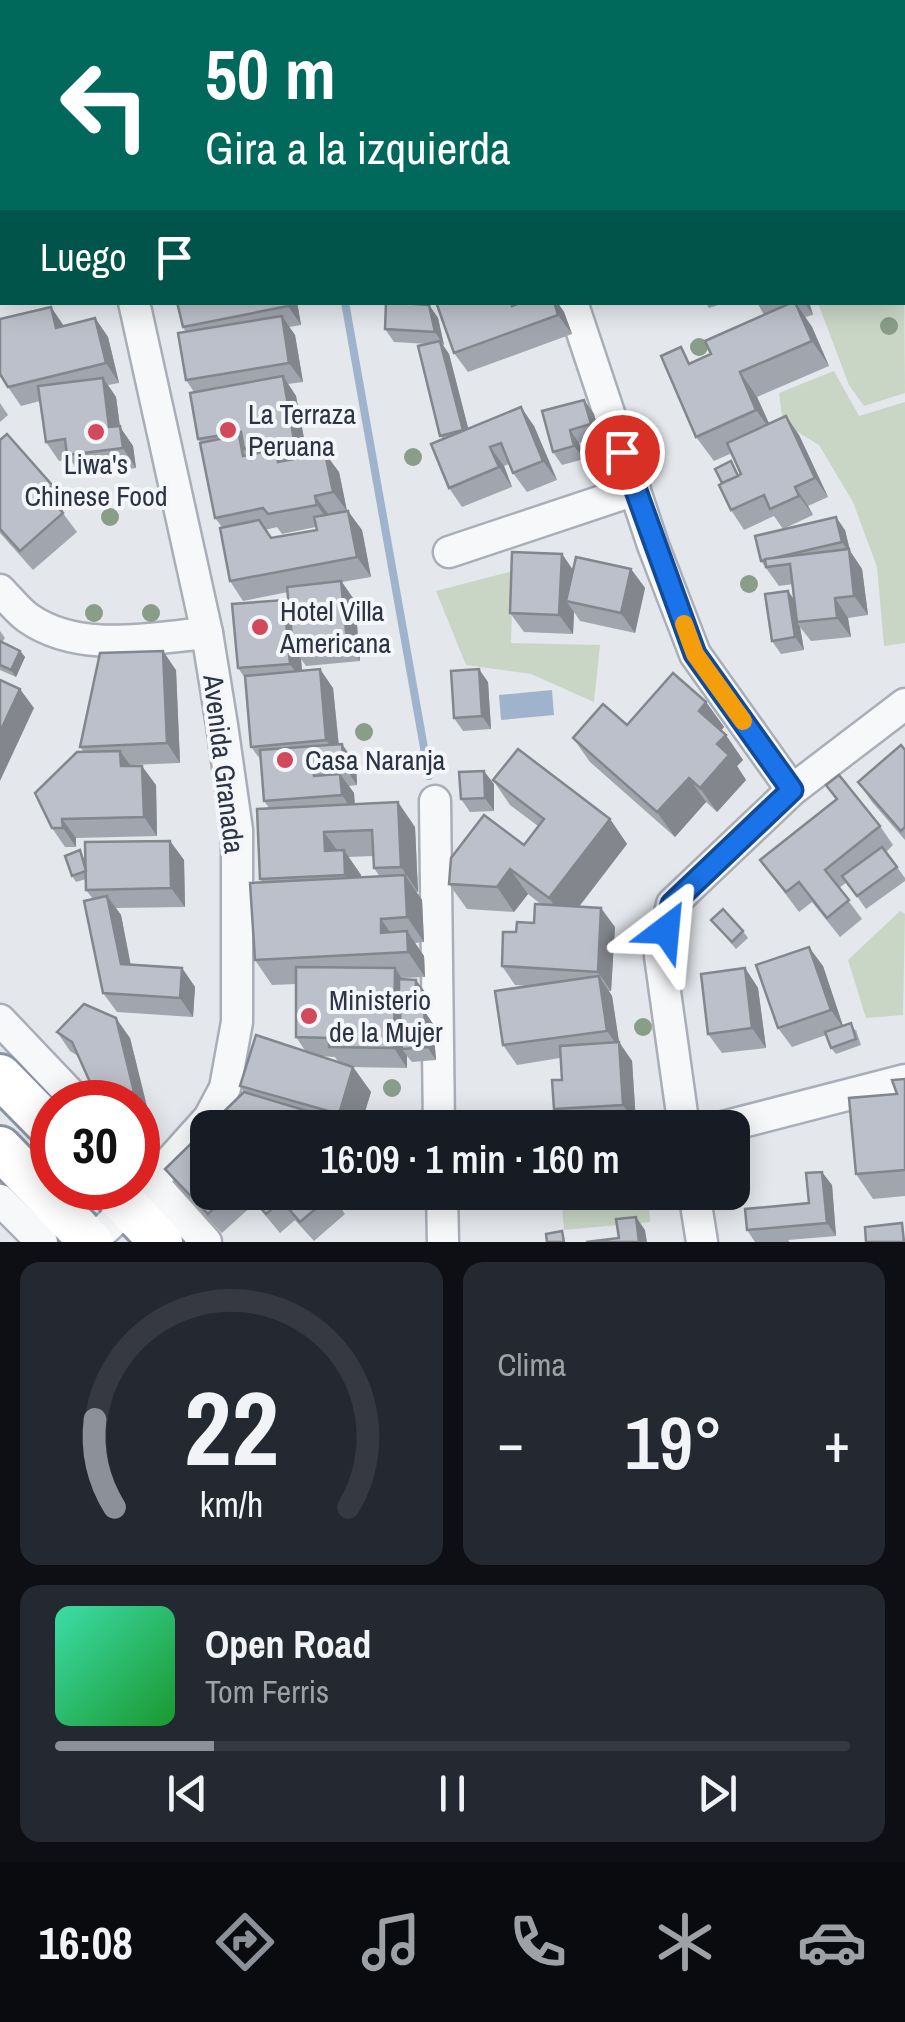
<!DOCTYPE html>
<html lang="es">
<meta charset="utf-8">
<style>
body{margin:0;font-family:"Archivo Narrow",sans-serif;background:#242831;color:#f1f3f6;height:100vh;display:flex;flex-direction:column;font-size:38px;white-space:nowrap}
*{box-sizing:border-box;margin:0}
p{font-size:32px;color:#9ea1a6}
.icon{flex:none;width:55px;height:55px;fill:none;stroke:currentColor;stroke-width:2;stroke-linecap:round;stroke-linejoin:round}
.map{position:relative;height:1242px;overflow:hidden}
.panel{display:flex;flex-direction:column;gap:20px;padding:20px;background:#0d0f14;flex:1}
.panel>*{flex:none}
.hud{position:absolute;left:0px;top:0px;width:905px;height:305px;box-shadow:0 5px 25px #0003;background:#00695c;color:#fff;overflow:hidden}
.speed{position:absolute;left:30px;top:1080px;display:flex;gap:20px;font-size:50px;font-weight:700;text-align:center}
.speed>*{display:grid;place-content:center;width:130px;height:130px;border-radius:50%;background:#171b24;box-shadow:0 5px 25px #0003;line-height:1}
.speed .limit{border:15px solid #d22;background:#fff;color:#111}
.pin{position:absolute;display:grid;place-items:center;width:85px;height:85px;color:#fff;margin:-42px;border:5px solid #fff;border-radius:50%;box-shadow:0 2px 10px #0007}
.me{position:absolute;width:110px;margin:-55px;rotate:29deg;stroke-linejoin:round;filter:drop-shadow(0 0 8px #0008)}
.turn{display:flex;align-items:center;gap:35px;height:210px;padding:0 40px;font-size:45px}
.turn .icon{width:130px;height:130px;stroke-width:2.5}
.turn b{display:block;font-size:70px;line-height:85px}
.then{display:flex;align-items:center;height:95px;padding:0 40px;background:#0003;gap:20px;font-size:38px}
.big{font-size:75px;font-weight:600;line-height:1.1}
.panel .tile{flex:1;display:flex;flex-direction:column;justify-content:center;gap:15px;min-width:0;padding:0 35px;border-radius:20px;background:#242831}
.panel .dial{align-items:center;gap:0}
.dial svg{height:260px;overflow:visible;fill:none;stroke:#363941;stroke-width:7;stroke-linecap:round;text-anchor:middle}
.dial text{fill:#f1f3f6;stroke:none}
.song{display:flex;align-items:center;gap:30px}
.cover{width:120px;height:120px;border-radius:15px;background:linear-gradient(135deg,hsl(160 70% 55%),hsl(130 70% 35%))}
.played{height:10px;border-radius:5px;background:linear-gradient(90deg,#8c9099 20%,#363941 20%)}
.keys{display:flex;justify-content:space-around;direction:ltr}
.heat{display:flex;justify-content:space-between;align-items:center;font-size:55px;direction:ltr}
.panel .tiles{flex:1;display:grid;gap:20px;grid-template-columns:1fr 1fr}
.tile:last-child{grid-column:span 2}
.trip{position:absolute;left:190px;top:1110px;width:560px;height:100px;border-radius:20px;background:#171b24;box-shadow:0 5px 25px #0003;font-weight:600;line-height:100px;text-align:center}
.tabs{display:flex;height:160px;justify-content:space-around;align-items:center;background:#090b0e;color:#9ea1a6}
.tabs .icon{width:70px;height:70px}
.tabs .active{color:#8c9099}
.tabs b{font-size:45px;color:#f1f3f6}
.map>svg:first-child{display:block}
.green{fill:#c9d6c5}
.water{fill:#9fb4cc}
.lines{fill:none;stroke-linecap:round;stroke-linejoin:round}
.stream{stroke:#9fb4cc;stroke-width:8}
.minor-casing{stroke:#a9aeb7;stroke-width:35}
.highway-casing{stroke:#8b94a3;stroke-width:48}
.minor{stroke:#f7f8fa;stroke-width:30}
.highway{stroke:#fff;stroke-width:42}
.tree{fill:#899d89}
.wall{fill:#a1a5ae;fill-rule:evenodd}
.shaded-wall{fill:#83868d}
.building{fill:#bbc0ca;stroke:#83868d;stroke-width:2.5}
.route-casing{stroke:#114b97;stroke-width:25}
.route{stroke:#1a73e8;stroke-width:18}
.slow{stroke:#f59e0b;stroke-width:18}
.poi-dot{fill:#d1495b;stroke:#f4f6f9;stroke-width:4}
.labels{text-anchor:middle;dominant-baseline:central;stroke-width:8;stroke-linejoin:round;paint-order:stroke}
.poi-label{font-size:28px;fill:#2b3445;stroke:#f4f6f9;text-anchor:start}
.street-label{font-size:28px;fill:#2b3445;stroke:#f4f6f9}
</style>
<div class="map">
<svg width="905" height="1242" viewBox="0 0 905 1242">
<rect width="100%" height="100%" fill="#e4e7ec"/>
<g class="green">
<polygon points="903,122 905,393 864,406 849,385 818,303 902,302"/>
<polygon points="834,371 859,416 905,402 905,643 884,646 877,567 853,502 819,445 783,423 779,393"/>
<polygon points="513,571 511,643 600,645 594,702 531,674 466,665 436,591"/>
<polygon points="900,911 905,914 903,1015 866,1018 848,960"/>
<polygon points="648,1193 650,1222 564,1230 561,1194"/>
</g>
<polygon class="water" points="552,690 554,715 501,720 499,695"/>
<g class="lines">
<g class="stream">
<polyline points="261,0 261,2"/>
<polyline points="345,302 429,776"/>
</g>
<defs>
<g id="minor">
<polyline points="44,0 44,2"/>
<polyline points="472,0 473,2"/>
<polyline points="683,0 684,2"/>
<polyline points="814,0 815,2"/>
<polyline points="902,107 905,107"/>
<polyline points="572,302 653,545 695,654 792,790"/>
<polyline points="449,552 635,490"/>
<path d="M0 590C9 599 18 611 28 618 80 654 149 638 207 633"/>
<polyline points="435,801 439,1128"/>
<polyline points="0,1020 78,1102"/>
<polyline points="684,1128 660,956 672,904 792,790 905,704"/>
<polyline points="719,1128 905,1080"/>
<polyline points="138,1166 206,1242"/>
<polyline points="442,1192 443,1242"/>
<polyline points="694,1192 702,1242"/>
<polyline points="0,1200 42,1242"/>
<polyline points="91,1242 129,1207 209,1118 225,1088 237,1022 237,830 222,725 207,633 134,302"/>
</g>
<g id="highway">
<polyline points="0,1076 52,1129"/>
<polyline points="0,1148 91,1242"/>
<polyline points="110,1188 161,1242"/>
</g>
</defs>
<use href="#minor" class="minor-casing"/>
<use href="#highway" class="highway-casing"/>
<use href="#minor" class="minor"/>
<use href="#highway" class="highway"/>
</g>
<g class="tree">
<circle cx="889" cy="326" r="9"/>
<circle cx="699" cy="347" r="9"/>
<circle cx="413" cy="457" r="9"/>
<circle cx="110" cy="517" r="9"/>
<circle cx="749" cy="584" r="9"/>
<circle cx="94" cy="613" r="9"/>
<circle cx="151" cy="613" r="9"/>
<circle cx="364" cy="732" r="9"/>
<circle cx="643" cy="1027" r="9"/>
<circle cx="392" cy="1088" r="9"/>
</g>
<g class="wall">
<rect x="86" y="0" width="150" height="2"/>
<path d="M297 302 301 325 289 327 295 335 303 382 288 384 296 396 307 456 339 472 347 511 362 530 371 577 342 582 355 601 360 661 306 666 301 659 302 671 333 688 339 745 356 764 357 785 349 786 354 793 355 804 415 827 418 892H416L422 900 424 942 415 943 424 956 425 977 402 978 426 993 425 1012 433 1024 436 1060 412 1062 407 1056V1068L353 1067 371 1092 360 1128H208V1192H352L338 1204 345 1214 314 1241 295 1220 280 1233 255 1203 222 1233 179 1188 165 1169 244 1092 240 1086 306 1052 296 1037V984L272 985 255 960 263 883 260 879 270 809 264 801 261 760 251 747 245 678 238 668 289 606 288 592 243 601 230 581 222 527 215 518 201 443 198 439 194 392 186 380V332L183 327ZM277 527 282 534 316 527 317 530 271 538 265 530ZM373 856 374 868 380 877 361 878V875L348 857ZM320 1056 335 1057 339 1063Z"/>
<polygon points="436,302 517,302 518,304 522,302 557,302 564,312 572,334 468,372 454,353"/>
<polygon points="705,302 727,302 709,308"/>
<polygon points="757,302 809,302 813,315 805,317 812,327 829,366 757,397 769,423 786,416 799,435 828,497 808,506 813,515 783,529 774,516 744,530 731,510 722,483 731,461 739,475 741,474 732,453 714,461 696,437 692,362 711,354 764,315"/>
<polygon points="429,305 438,318 444,345 443,345 449,354 468,428 534,426 557,480 527,492 513,473 509,464 504,466 512,487 462,507 449,488 428,344 394,342 385,329"/>
<polygon points="95,318 108,337 119,383 108,385 116,397 120,427 133,446 136,468 81,475 70,459 59,461 46,442 40,401 21,406 8,387 64,326"/>
<polygon points="584,400 594,414 600,437 579,443 584,459 562,465 553,452"/>
<polygon points="0,403 8,415 0,422"/>
<polygon points="0,440 52,485 66,505 62,512 77,532 33,570 0,533"/>
<polygon points="845,530 850,551 862,569 868,615 848,618 851,637 811,641 800,627 804,650 781,654 772,641 788,591 795,601 793,584 779,586 761,561"/>
<polygon points="562,554 573,570 631,569 645,588 635,633 580,621 574,612 573,634 524,632 510,613"/>
<polygon points="0,631 5,638 2,642 20,651 25,657 16,677 0,670"/>
<polygon points="176,670 180,763 130,765 156,785 157,836 76,838 76,847 65,847 52,828 84,752 80,747"/>
<polygon points="488,682 491,729 463,731 454,718"/>
<polygon points="706,702 724,727 721,730 743,760 737,766 746,780 717,812 706,802 675,837 590,762 573,738 627,725"/>
<polygon points="905,750 905,840 872,802 858,782"/>
<polygon points="493,780 610,819 627,844 579,907 615,927 611,991 609,991 612,996 619,1042 632,1061 636,1120 648,1119 654,1128 567,1128 554,1109 562,1080 560,1058 517,1065 503,1045 529,986 515,985 502,966 516,932 534,923 542,905 528,894 514,912 467,909 449,884 524,845 538,826 510,805"/>
<polygon points="494,784 494,811 470,812 461,799"/>
<polygon points="826,785 880,826 893,845 886,852 905,878 905,881 866,909 847,882 839,888 862,919 840,937 812,902 799,912 760,860 836,800"/>
<polygon points="170,841 184,860 185,907 116,908 121,915 131,965 182,968 195,987 193,1017 117,1012 103,993 93,899 86,890 86,879 76,882 72,876 80,850 85,860"/>
<polygon points="711,920 743,931 748,938 736,949"/>
<polygon points="823,966 843,1026 856,1030 861,1045 836,1054 831,1048 826,1035 792,1047 778,1028"/>
<polygon points="745,968 758,988 766,1048 722,1053 708,1034"/>
<polygon points="57,1032 130,1038 148,1111 138,1115 138,1102 99,1102 78,1056 70,1051"/>
<polygon points="905,1079 905,1196 873,1199 856,1174"/>
<polygon points="832,1185 836,1236 788,1240 790,1242 755,1242 747,1230 809,1203"/>
</g>
<g class="shaded-wall">
<polygon points="287,302 297,302 301,325 288,306"/>
<polygon points="554,302 557,302 564,312 572,334 558,315"/>
<polygon points="795,302 812,327 829,366 812,341"/>
<polygon points="804,302 809,302 813,315"/>
<polygon points="429,305 438,318 444,345 435,332"/>
<polygon points="51,307 64,326 56,328"/>
<polygon points="282,316 295,335 303,382 289,363"/>
<polygon points="95,318 108,337 119,383 106,363"/>
<polygon points="440,341 449,354 472,443 463,430"/>
<polygon points="740,372 757,397 774,435 756,410"/>
<polygon points="283,376 296,396 308,459 294,440"/>
<polygon points="103,378 116,397 120,427 133,446 136,468 109,427"/>
<polygon points="584,400 594,414 600,437 591,424"/>
<polygon points="521,407 534,426 557,480 543,461"/>
<polygon points="786,416 799,435 828,497 815,478"/>
<polygon points="570,430 579,443 584,459 574,446"/>
<polygon points="490,447 504,466 512,487 499,467"/>
<polygon points="325,453 339,472 347,511 333,492"/>
<polygon points="52,485 66,505 61,514 47,495"/>
<polygon points="795,487 808,506 813,515 799,496"/>
<polygon points="315,496 329,515 330,524 317,505"/>
<polygon points="348,511 362,530 371,577 357,557"/>
<polygon points="836,517 845,530 850,551 862,569 868,615 854,596 849,552 842,542"/>
<polygon points="562,554 575,573 566,601 574,612 573,634 559,615"/>
<polygon points="631,569 645,588 635,633 621,613"/>
<polygon points="341,581 355,601 360,661 347,641"/>
<polygon points="788,591 797,604 797,622 800,627 804,650 795,637"/>
<polygon points="835,598 848,618 851,637 837,618"/>
<polygon points="284,600 298,619 293,647 301,659 303,683 290,664"/>
<polygon points="20,651 25,657 16,677 11,670"/>
<polygon points="163,651 176,670 180,763 167,743"/>
<polygon points="320,669 333,688 340,759 326,740"/>
<polygon points="479,669 488,682 491,729 482,716"/>
<polygon points="20,689 34,708 0,781 0,732"/>
<polygon points="706,702 724,727 716,736 699,711"/>
<polygon points="726,735 743,760 737,766 746,780 717,812 700,788 717,744"/>
<polygon points="342,744 356,764 357,785 344,766"/>
<polygon points="120,751 134,770 121,766"/>
<polygon points="142,766 156,785 157,836 144,817"/>
<polygon points="484,771 494,784 494,811 485,798"/>
<polygon points="340,774 354,793 355,815 342,795"/>
<polygon points="689,778 706,802 675,837 657,812"/>
<polygon points="398,802 415,827 418,892 401,867"/>
<polygon points="62,819 76,838 76,847 63,828"/>
<polygon points="610,819 627,844 566,923 549,898"/>
<polygon points="324,832 342,857 343,876 325,851"/>
<polygon points="170,841 184,860 185,907 171,888"/>
<polygon points="344,850 361,875 362,900 345,875"/>
<polygon points="510,869 528,894 514,912 497,887"/>
<polygon points="405,875 422,900 424,942 407,917"/>
<polygon points="107,896 121,915 134,984 121,964"/>
<polygon points="601,908 615,927 611,991 598,972"/>
<polygon points="381,919 398,944 381,933"/>
<polygon points="407,931 424,956 425,977 408,952"/>
<polygon points="809,947 823,966 844,1029 831,1010"/>
<polygon points="182,968 195,987 193,1017 180,998"/>
<polygon points="395,968 408,988 399,1007 408,1020 402,1049 407,1056 407,1068 394,1048"/>
<polygon points="745,968 758,988 766,1048 752,1028"/>
<polygon points="599,976 612,996 619,1042 632,1061 636,1124 623,1105 619,1048 607,1031"/>
<polygon points="416,980 426,993 425,1012 433,1024 436,1060 427,1047 425,1020 416,1007"/>
<polygon points="116,1018 130,1038 148,1111 134,1092"/>
<polygon points="353,1067 371,1092 360,1128 348,1128 339,1114"/>
<polygon points="822,1172 832,1185 836,1236 827,1223"/>
<polygon points="636,1217 645,1230 647,1242 639,1242"/>
</g>
<g class="building">
<polygon points="86,0 178,0 170,2 86,2"/>
<polygon points="306,0 353,0 353,2 302,2 301,1"/>
<polygon points="420,0 457,0 458,2 421,2"/>
<polygon points="891,0 905,0 905,59 902,60 902,2 892,2"/>
<polygon points="177,302 287,302 288,306 183,327"/>
<polygon points="386,302 429,305 435,332 385,329"/>
<polygon points="436,302 511,302 512,306 522,302 554,302 558,315 454,353"/>
<polygon points="793,302 795,302 812,341 740,372 756,410 696,437 661,356 681,347 689,364 711,354 705,341"/>
<polygon points="51,307 56,328 95,318 106,363 8,387 0,374 0,319"/>
<polygon points="282,316 289,363 186,380 178,333"/>
<polygon points="440,341 463,430 440,436 418,346"/>
<polygon points="283,376 294,440 244,449 241,432 198,439 190,393"/>
<polygon points="103,378 109,427 120,426 123,448 67,455 65,439 46,442 38,386"/>
<polygon points="584,400 591,424 570,430 574,446 553,452 542,411"/>
<polygon points="521,407 543,461 513,473 501,443 490,447 499,467 449,488 431,444"/>
<polygon points="786,416 815,478 795,487 799,496 770,509 764,495 731,510 719,485 741,474 727,443"/>
<polygon points="7,434 52,485 47,495 63,513 20,551 0,529 0,440"/>
<polygon points="239,435 243,456 276,449 278,462 325,453 333,492 315,496 317,505 268,514 263,508 215,518 200,443"/>
<polygon points="731,461 738,476 722,483 715,469"/>
<polygon points="348,511 357,557 230,581 220,528 259,520 271,538 317,530 314,517"/>
<polygon points="836,517 842,542 761,561 755,536"/>
<polygon points="849,549 854,596 835,598 837,618 797,622 790,564 766,567 765,559"/>
<polygon points="512,552 562,554 559,615 510,613"/>
<polygon points="576,557 631,569 621,613 566,601"/>
<polygon points="341,581 347,641 293,647 287,587"/>
<polygon points="788,591 795,637 772,641 765,594"/>
<polygon points="284,600 290,664 238,668 232,604"/>
<polygon points="0,641 20,651 11,670 0,665"/>
<polygon points="163,651 167,743 80,747 100,653"/>
<polygon points="320,669 326,740 251,747 245,676"/>
<polygon points="479,669 482,716 454,718 451,671"/>
<polygon points="673,673 706,702 699,711 726,735 717,744 729,755 700,788 689,778 657,812 573,738 603,704 627,725"/>
<polygon points="0,680 20,689 0,732"/>
<polygon points="342,744 344,766 313,768 314,776 340,774 342,795 264,801 260,750"/>
<polygon points="901,745 905,750 905,827 901,831 858,782"/>
<polygon points="518,749 610,819 549,898 510,869 497,887 449,884 451,858 484,815 524,845 544,819 493,780"/>
<polygon points="120,751 121,766 142,766 144,817 62,819 63,828 52,828 35,793 77,752"/>
<polygon points="484,771 485,798 461,799 459,772"/>
<polygon points="839,775 880,826 825,870 849,900 827,918 799,882 786,892 760,860 837,799 826,785"/>
<polygon points="398,802 401,867 374,868 372,830 324,832 325,851 344,850 345,875 260,879 257,809"/>
<polygon points="170,841 171,888 86,890 85,842"/>
<polygon points="882,847 897,867 857,896 842,876"/>
<polygon points="80,850 86,871 72,876 65,856"/>
<polygon points="405,875 407,917 381,919 381,933 407,931 408,952 255,960 250,883"/>
<polygon points="107,896 121,964 182,968 180,998 103,993 84,901"/>
<polygon points="535,904 601,908 598,972 502,966 503,932 516,932 517,922 534,923"/>
<polygon points="723,909 743,931 732,942 711,920"/>
<polygon points="809,947 831,1010 778,1028 756,965"/>
<polygon points="296,967 395,968 394,1048 329,1047 329,1038 296,1037"/>
<polygon points="745,968 752,1028 708,1034 701,974"/>
<polygon points="599,976 607,1031 503,1045 495,991"/>
<polygon points="399,979 416,980 416,1007 399,1007"/>
<polygon points="84,1004 116,1018 134,1092 104,1102 99,1102 72,1042 57,1032"/>
<polygon points="424,1010 427,1047 402,1049 400,1012"/>
<polygon points="851,1023 856,1039 831,1048 825,1032"/>
<polygon points="256,1035 353,1067 339,1114 240,1086"/>
<polygon points="619,1042 623,1105 554,1109 552,1080 562,1080 560,1046"/>
<polygon points="905,1079 905,1170 856,1174 849,1098 897,1094 892,1080"/>
<polygon points="244,1092 317,1114 303,1128 208,1128 208,1192 232,1192 208,1214 165,1169"/>
<polygon points="648,1119 649,1128 584,1128 584,1125"/>
<polygon points="822,1172 827,1223 747,1230 745,1209 809,1203 806,1173"/>
<polygon points="260,1192 329,1192 332,1195 300,1222 282,1201 266,1214 253,1199"/>
<polygon points="636,1217 639,1242 586,1242 619,1238 616,1219"/>
<polygon points="902,1223 904,1242 866,1242 865,1227"/>
<polygon points="562,1231 564,1242 547,1242 546,1234"/>
</g>
<g class="lines">
<defs>
<polyline id="route" points="622,452 695,654 792,790 672,904 666,930"/>
</defs>
<use href="#route" class="route-casing"/>
<use href="#route" class="route"/>
<polyline class="slow" points="684,624 695,654 743,721"/>
</g>
<g class="poi-dot">
<circle cx="228" cy="430" r="10"/>
<circle cx="96" cy="432" r="10"/>
<circle cx="260" cy="627" r="10"/>
<circle cx="285" cy="760" r="10"/>
<circle cx="309" cy="1016" r="10"/>
</g>
<g class="labels">
<g class="poi-label">
<text x="248" y="414">La Terraza<tspan x="248" dy="32">Peruana</tspan></text>
<text x="96" y="464" text-anchor="middle">Liwa's<tspan x="96" dy="32">Chinese Food</tspan></text>
<text x="280" y="611">Hotel Villa<tspan x="280" dy="32">Americana</tspan></text>
<text x="305" y="760">Casa Naranja</text>
<text x="329" y="1000">Ministerio<tspan x="329" dy="32">de la Mujer</tspan></text>
</g>
<g class="street-label">
<text transform="translate(224 764) rotate(83)">Avenida Granada</text>
</g>
</g>
</svg>
<div class="speed"><div class="limit">30</div></div>
<div class="pin" style="left:622px;top:452px;background:#d93025"><svg class="icon" aria-label="arrive" viewBox="0 0 24 24"><path d="M6 21V4h12l-3 4 3 4H6"/></svg></div>
<svg class="me" style="left:666px;top:930px" viewBox="-20 -20 40 40"><path d="M0-17L14 15 0 8-14 15z" fill="#1a73e8" stroke="#fff" stroke-width="4"/></svg>
<div class="trip">16:09 · 1 min · 160 m</div>
<div class="hud">
<div class="turn"><svg class="icon" aria-label="left" viewBox="0 0 24 24"><path d="M17 20v-9H6M10 6l-5 5 5 5"/></svg><div><b>50 m</b>Gira a la izquierda</div></div>
<div class="then">Luego<svg class="icon" aria-label="arrive" viewBox="0 0 24 24"><path d="M6 21V4h12l-3 4 3 4H6"/></svg></div>
</div>
</div>
<section class="panel">
<div class="tiles">
<div class="tile dial"><svg viewBox="0 0 100 80">
<path d="M14 69A42 42 0 1 1 86 69"/>
<path d="M14 69A42 42 0 0 1 8 42" stroke="#8c9099"/>
<text x="50" y="56" font-size="32" font-weight="700">22</text>
<text x="50" y="72" font-size="11">km/h</text>
</svg></div>
<div class="tile"><p>Clima</p>
<div class="heat"><a>−</a><b class="big">19°</b><a>+</a></div>
</div>
<div class="tile">
<div class="song"><i class="cover"></i><div><b>Open Road</b><p>Tom Ferris</p></div></div>
<div class="played"></div>
<div class="keys"><svg class="icon" aria-label="previous" viewBox="0 0 24 24"><path d="M18 5L8 12l10 7zM5 5v14"/></svg><svg class="icon" aria-label="pause" viewBox="0 0 24 24"><path d="M8 5v14M16 5v14"/></svg><svg class="icon" aria-label="next" viewBox="0 0 24 24"><path d="M6 5l10 7-10 7zM19 5v14"/></svg></div>
</div>
</div>
</section>
<nav class="tabs">
<b>16:08</b>
<svg class="icon active" aria-label="directions" viewBox="0 0 24 24"><path d="M12 3l9 9-9 9-9-9zM9 14v-3h6M13 9l2 2-2 2"/></svg>
<svg class="icon" aria-label="music" viewBox="0 0 24 24"><path d="M9 18V5l10-2v13"/><circle cx="6" cy="18" r="3"/><circle cx="16" cy="16" r="3"/></svg>
<svg class="icon" aria-label="phone" viewBox="0 0 24 24"><path d="M5 4h4l2 5-3 2q2 4 5 5l2-3 5 2v4C11 20 4 13 5 4z"/></svg>
<svg class="icon" aria-label="climate" viewBox="0 0 24 24"><path d="M12 3v18M4 7l16 10M4 17L20 7"/></svg>
<svg class="icon" aria-label="car" viewBox="0 0 24 24"><path d="M5 17H2v-5l4-1 3-4h7l3 4 3 1v5h-3M9 17h6M6 11h13"/><circle cx="7" cy="17" r="2"/><circle cx="17" cy="17" r="2"/></svg>
</nav>
